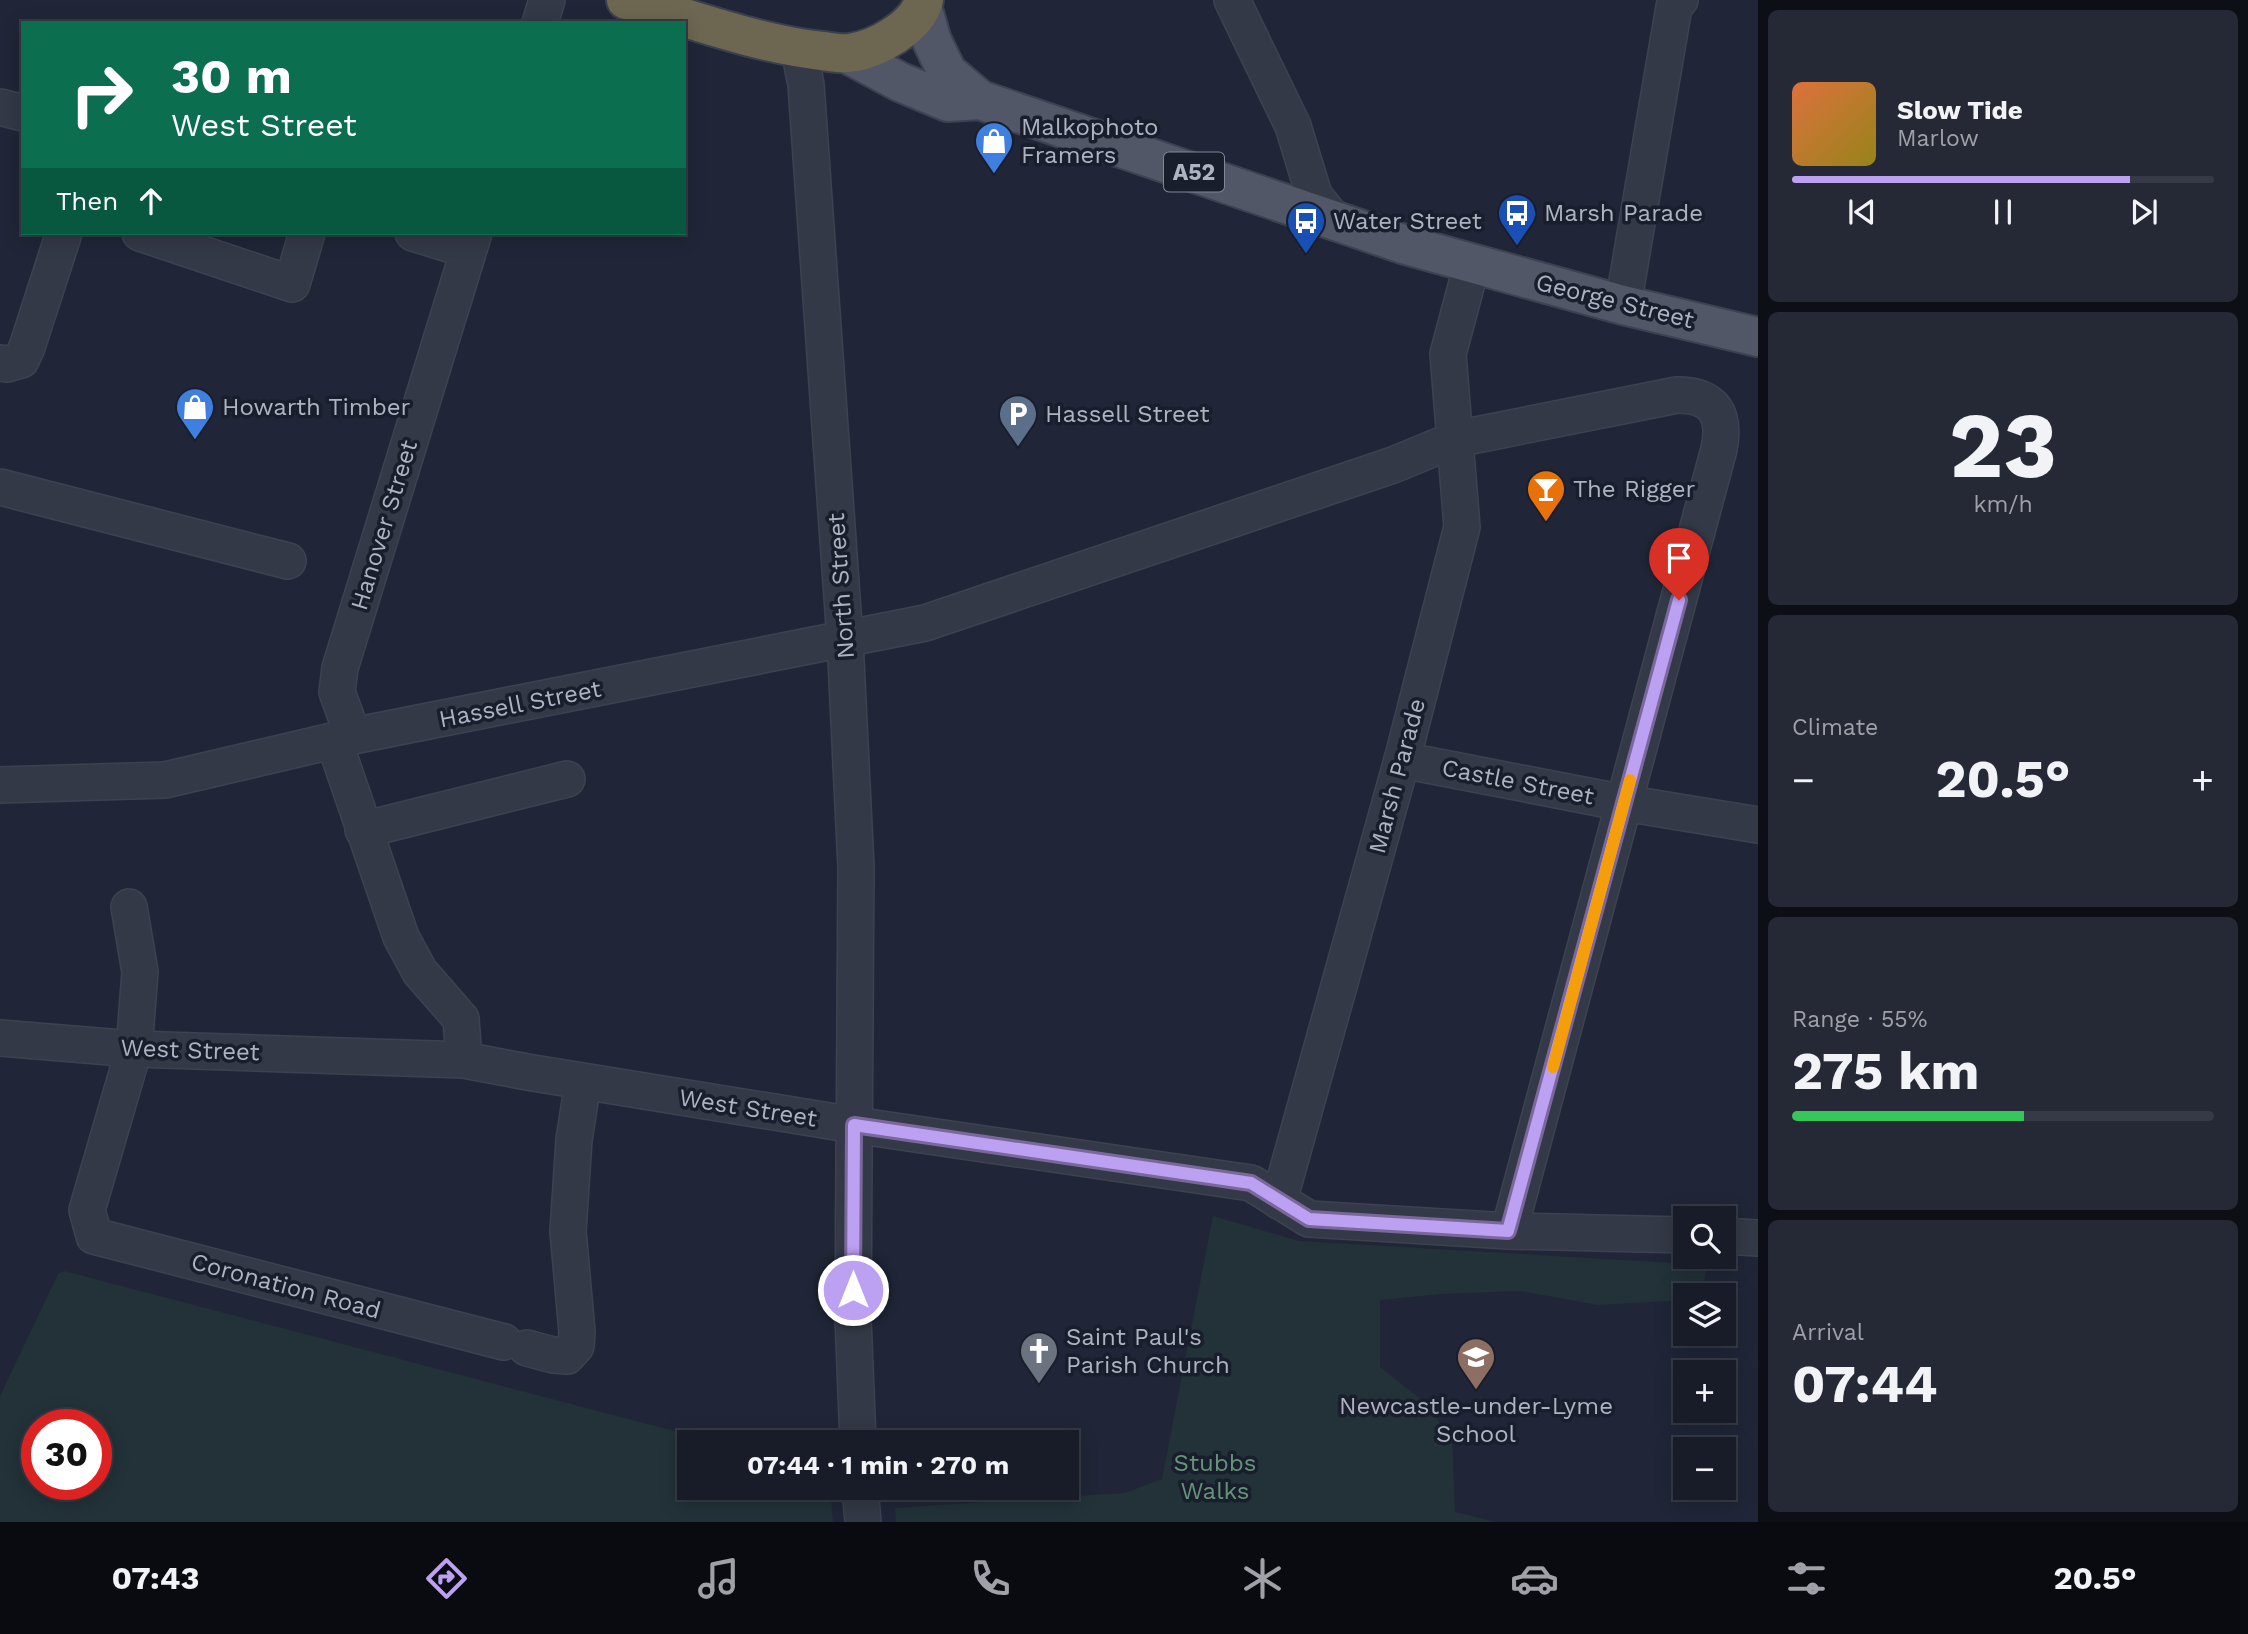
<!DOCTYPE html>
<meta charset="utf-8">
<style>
body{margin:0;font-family:"Work Sans",sans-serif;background:#252935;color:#f1f3f6;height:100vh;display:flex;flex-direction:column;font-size:26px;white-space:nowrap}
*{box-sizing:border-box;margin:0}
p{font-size:23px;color:#9fa1a8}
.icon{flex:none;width:38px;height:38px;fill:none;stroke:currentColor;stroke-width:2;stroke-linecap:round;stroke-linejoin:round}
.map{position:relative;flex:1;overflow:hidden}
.panel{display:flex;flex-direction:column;gap:10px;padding:10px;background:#0d0f17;width:490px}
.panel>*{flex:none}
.hud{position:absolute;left:21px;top:21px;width:665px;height:214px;border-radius:0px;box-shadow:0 4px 18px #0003,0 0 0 2px #363a46;background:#0b6e4f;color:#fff;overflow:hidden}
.tools{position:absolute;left:1673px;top:1206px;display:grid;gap:14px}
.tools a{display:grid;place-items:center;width:63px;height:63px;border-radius:0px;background:#181c29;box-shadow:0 4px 18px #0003,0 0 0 2px #363a46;font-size:35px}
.speed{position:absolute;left:21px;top:1409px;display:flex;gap:14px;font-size:35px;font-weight:700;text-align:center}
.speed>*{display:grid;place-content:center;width:91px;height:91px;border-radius:50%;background:#181c29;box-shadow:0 4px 18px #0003,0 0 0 2px #363a46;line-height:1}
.speed .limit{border:10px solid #d22;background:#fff;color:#111}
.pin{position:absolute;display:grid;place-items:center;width:60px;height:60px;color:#fff;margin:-72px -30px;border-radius:50% 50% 50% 0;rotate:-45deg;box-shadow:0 0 7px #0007}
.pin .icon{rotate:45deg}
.me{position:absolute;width:77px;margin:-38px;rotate:0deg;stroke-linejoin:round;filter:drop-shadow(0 0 5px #0008)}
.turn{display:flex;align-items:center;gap:24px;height:147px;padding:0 35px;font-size:32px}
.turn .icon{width:91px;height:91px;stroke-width:2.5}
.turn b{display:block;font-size:49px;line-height:60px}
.then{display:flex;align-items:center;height:66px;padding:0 35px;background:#0003;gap:14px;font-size:26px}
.big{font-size:52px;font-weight:700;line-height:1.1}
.panel .tile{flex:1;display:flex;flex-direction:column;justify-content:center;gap:10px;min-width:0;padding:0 24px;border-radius:10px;background:#252935}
.panel .dial{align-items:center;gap:0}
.dial b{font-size:91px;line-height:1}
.song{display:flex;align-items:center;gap:21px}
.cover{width:84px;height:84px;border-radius:10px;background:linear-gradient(135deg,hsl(20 70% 55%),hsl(50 70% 35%))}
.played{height:7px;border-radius:4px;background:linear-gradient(90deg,#bca0f2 80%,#363a46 80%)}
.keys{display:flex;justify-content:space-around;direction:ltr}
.heat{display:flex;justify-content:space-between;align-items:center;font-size:38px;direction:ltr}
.charge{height:10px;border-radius:5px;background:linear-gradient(90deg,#34c759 55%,#363a46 0)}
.trip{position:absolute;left:677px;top:1430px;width:402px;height:70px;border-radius:0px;background:#181c29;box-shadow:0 4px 18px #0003,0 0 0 2px #363a46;font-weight:700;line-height:70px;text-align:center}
.tab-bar{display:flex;height:112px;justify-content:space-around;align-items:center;background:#0a0b10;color:#9fa1a8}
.tab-bar .icon{width:49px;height:49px}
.tab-bar .active{color:#bca0f2}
.tab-bar b{font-size:32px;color:#f1f3f6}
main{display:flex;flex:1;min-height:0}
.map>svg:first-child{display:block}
.green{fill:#223238;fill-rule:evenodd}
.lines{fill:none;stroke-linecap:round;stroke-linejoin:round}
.minor-casing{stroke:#3d4251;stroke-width:38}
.major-casing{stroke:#3d4251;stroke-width:42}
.highway-casing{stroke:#3b404f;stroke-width:42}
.minor{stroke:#343947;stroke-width:35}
.major{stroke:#525767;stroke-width:38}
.highway{stroke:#6d6651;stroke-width:38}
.route-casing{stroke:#7a689d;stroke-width:18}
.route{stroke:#bca0f2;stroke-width:12}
.slow{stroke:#f59e0b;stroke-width:12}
.labels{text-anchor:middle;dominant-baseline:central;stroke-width:7;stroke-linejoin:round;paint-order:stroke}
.shield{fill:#191e2c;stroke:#818696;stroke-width:2}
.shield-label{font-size:23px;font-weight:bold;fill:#aeb3c4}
.poi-label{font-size:24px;fill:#aeb3c4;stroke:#191e2c;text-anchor:start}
.street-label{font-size:24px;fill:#aeb3c4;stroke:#191e2c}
.park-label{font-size:24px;fill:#669478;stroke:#191e2c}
</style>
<main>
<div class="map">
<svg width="1758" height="1522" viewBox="0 0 1758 1522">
<rect width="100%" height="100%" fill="#202637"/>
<g class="green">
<polygon points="1213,1216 1299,1241 1708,1265 1700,1295 1685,1295 1685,1300 1597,1305 1521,1291 1440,1294 1380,1300 1380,1367 1423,1401 1452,1438 1455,1512 1496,1522 896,1522 895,1508 1125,1493 1162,1479"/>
<path d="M64 1271 716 1442H690V1488H830L833 1522H0V1396L58 1274ZM37 1424H96V1484H37Z"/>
</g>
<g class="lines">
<defs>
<g id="minor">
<polyline points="1232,0 1293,126 1314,195 1332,218"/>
<polyline points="540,23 547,0"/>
<polyline points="799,49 806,85 845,640 856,867 853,1317 858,1442"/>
<polyline points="0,107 23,113"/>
<polyline points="140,233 292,284 307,233"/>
<polyline points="413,233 468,250"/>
<polyline points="1623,305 1674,7 1680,0"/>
<polyline points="0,363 7,364 21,360 27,347 64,233"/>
<polyline points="0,487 288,561"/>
<polyline points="353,736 337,692 340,668 474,233"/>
<polyline points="334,741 401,937 420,972 461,1019 464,1060"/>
<polyline points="1402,760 1624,803 1758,825"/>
<path d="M0 785 165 780 353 736 925 623 1393 465 1456 439 1677 395C1714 395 1726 414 1719 449L1509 1231"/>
<polyline points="363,830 567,779"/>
<polyline points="129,907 140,972 134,1049 87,1210 94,1236 504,1342"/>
<polyline points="0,1038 134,1049 464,1060 527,1072 854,1125 1251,1183 1309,1219 1509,1231 1685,1235"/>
<polyline points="1279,1201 1402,760 1462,527 1448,354 1472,264"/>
<polyline points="1724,1236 1758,1238"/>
<polyline points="527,1348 553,1355 567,1356 576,1346 577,1332 568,1231 574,1140 583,1082"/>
<polyline points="860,1488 863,1522"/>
</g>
<g id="major">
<polyline points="922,6 932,41 947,72 980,100"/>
<polyline points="848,54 900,82 948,102 980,100 1406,245 1623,305 1758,337"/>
</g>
<path id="highway" d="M626 0C688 18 758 44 822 51 831 52 841 54 849 53 876 50 917 27 924 0"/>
</defs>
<use href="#minor" class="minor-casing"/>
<use href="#major" class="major-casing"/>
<use href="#highway" class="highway-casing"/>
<use href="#minor" class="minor"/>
<use href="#major" class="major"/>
<use href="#highway" class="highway"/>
</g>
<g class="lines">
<defs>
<polyline id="route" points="853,1290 854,1125 1251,1183 1309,1219 1508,1231 1679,600"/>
</defs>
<use href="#route" class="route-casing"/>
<use href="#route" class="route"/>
<polyline class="slow" points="1553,1067 1630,780"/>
</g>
<defs>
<symbol id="shop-pin" viewBox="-11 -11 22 30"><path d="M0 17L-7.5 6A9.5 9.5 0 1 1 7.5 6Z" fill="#3f7fe0" stroke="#191e2c"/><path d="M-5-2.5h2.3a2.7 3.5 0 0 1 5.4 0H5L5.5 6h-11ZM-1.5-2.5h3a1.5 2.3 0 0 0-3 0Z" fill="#fff"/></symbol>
<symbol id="bus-pin" viewBox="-11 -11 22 30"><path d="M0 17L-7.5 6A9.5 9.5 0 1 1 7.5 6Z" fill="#1a4fb4" stroke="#191e2c"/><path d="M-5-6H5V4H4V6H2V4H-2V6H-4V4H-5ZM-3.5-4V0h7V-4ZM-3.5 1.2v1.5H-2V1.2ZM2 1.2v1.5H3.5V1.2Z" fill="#fff"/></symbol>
<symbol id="parking-pin" viewBox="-11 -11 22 30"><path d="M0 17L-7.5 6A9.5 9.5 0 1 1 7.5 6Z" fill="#5c6f8a" stroke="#191e2c"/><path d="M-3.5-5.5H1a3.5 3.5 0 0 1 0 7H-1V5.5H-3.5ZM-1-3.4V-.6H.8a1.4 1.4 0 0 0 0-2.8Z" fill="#fff"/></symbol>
<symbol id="bar-pin" viewBox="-11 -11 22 30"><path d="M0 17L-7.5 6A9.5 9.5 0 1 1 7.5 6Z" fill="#e8710a" stroke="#191e2c"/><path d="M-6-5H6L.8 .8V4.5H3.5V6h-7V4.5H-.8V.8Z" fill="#fff"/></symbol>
<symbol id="church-pin" viewBox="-11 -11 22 30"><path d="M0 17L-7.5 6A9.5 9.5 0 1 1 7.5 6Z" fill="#6b7280" stroke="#191e2c"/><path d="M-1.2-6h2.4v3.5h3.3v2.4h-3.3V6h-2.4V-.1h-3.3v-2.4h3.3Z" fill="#fff"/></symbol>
<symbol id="school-pin" viewBox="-11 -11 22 30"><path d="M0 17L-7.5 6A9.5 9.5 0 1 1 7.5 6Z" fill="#8d6e63" stroke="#191e2c"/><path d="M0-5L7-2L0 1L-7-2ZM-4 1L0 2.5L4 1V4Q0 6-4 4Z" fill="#fff"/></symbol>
</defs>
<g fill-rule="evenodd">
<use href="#shop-pin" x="972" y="119" width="44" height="60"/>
<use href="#bus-pin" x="1495" y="191" width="44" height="60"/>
<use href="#bus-pin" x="1284" y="199" width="44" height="60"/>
<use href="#shop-pin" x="173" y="385" width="44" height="60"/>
<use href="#parking-pin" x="996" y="392" width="44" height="60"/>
<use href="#bar-pin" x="1524" y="467" width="44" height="60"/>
<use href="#church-pin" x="1017" y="1329" width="44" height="60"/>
<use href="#school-pin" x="1454" y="1335" width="44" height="60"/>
</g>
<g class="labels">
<rect class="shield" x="1164" y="152.5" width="60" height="39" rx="5"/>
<g class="shield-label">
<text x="1194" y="172">A52</text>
</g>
<g class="poi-label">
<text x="1021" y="127">Malkophoto<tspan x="1021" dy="28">Framers</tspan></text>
<text x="1544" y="213">Marsh Parade</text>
<text x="1333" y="221">Water Street</text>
<text x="222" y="407">Howarth Timber</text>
<text x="1045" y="414">Hassell Street</text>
<text x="1573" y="489">The Rigger</text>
<text x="1066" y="1337">Saint Paul's<tspan x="1066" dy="28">Parish Church</tspan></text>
<text x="1476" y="1406" text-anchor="middle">Newcastle-under-Lyme<tspan x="1476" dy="28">School</tspan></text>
</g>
<g class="street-label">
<text transform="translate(1615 301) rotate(14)">George Street</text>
<text transform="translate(384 525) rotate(-73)">Hanover Street</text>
<text transform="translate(841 586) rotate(-94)">North Street</text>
<text transform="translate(520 704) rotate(-11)">Hassell Street</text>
<text transform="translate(1397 776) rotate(-75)">Marsh Parade</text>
<text transform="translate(1518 782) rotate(11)">Castle Street</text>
<text transform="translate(190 1050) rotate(2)">West Street</text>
<text transform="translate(748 1108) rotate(9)">West Street</text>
<text transform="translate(286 1286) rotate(15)">Coronation Road</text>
</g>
<g class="park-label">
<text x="1215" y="1463">Stubbs<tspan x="1215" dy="28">Walks</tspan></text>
</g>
</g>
</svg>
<div class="tools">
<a><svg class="icon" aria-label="search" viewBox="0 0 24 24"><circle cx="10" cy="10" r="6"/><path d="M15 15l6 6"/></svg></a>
<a><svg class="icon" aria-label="layers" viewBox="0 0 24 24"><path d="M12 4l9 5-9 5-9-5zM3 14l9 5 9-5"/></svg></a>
<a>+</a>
<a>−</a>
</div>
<div class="speed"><div class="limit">30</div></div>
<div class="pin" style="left:1679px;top:600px;background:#d93025"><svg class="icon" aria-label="arrive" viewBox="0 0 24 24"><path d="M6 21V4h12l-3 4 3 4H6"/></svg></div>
<svg class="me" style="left:853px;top:1290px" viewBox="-20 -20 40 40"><circle r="17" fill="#bca0f2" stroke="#fff" stroke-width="3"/><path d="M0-11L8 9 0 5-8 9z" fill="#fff"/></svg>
<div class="trip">07:44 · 1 min · 270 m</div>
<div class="hud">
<div class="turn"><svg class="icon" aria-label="right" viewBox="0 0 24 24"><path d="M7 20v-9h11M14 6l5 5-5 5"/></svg><div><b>30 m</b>West Street</div></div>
<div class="then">Then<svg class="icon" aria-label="ahead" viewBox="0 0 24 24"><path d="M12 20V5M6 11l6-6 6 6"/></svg></div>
</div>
</div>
<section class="panel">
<div class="tile">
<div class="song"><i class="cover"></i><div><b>Slow Tide</b><p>Marlow</p></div></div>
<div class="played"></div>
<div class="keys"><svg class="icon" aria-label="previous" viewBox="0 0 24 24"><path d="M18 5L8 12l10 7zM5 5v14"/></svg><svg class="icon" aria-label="pause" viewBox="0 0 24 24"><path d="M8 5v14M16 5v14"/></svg><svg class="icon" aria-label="next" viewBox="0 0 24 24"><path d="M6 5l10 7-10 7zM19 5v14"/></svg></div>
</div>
<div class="tile dial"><b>23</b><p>km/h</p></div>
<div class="tile"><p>Climate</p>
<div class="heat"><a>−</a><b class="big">20.5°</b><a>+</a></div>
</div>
<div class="tile"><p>Range · 55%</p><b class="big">275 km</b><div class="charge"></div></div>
<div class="tile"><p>Arrival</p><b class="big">07:44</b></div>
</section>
</main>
<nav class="tab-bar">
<b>07:43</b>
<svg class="icon active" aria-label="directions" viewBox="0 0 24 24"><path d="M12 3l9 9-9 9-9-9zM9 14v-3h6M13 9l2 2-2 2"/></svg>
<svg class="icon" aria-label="music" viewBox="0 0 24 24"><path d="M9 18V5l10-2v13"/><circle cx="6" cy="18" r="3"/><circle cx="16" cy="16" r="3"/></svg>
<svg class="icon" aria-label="phone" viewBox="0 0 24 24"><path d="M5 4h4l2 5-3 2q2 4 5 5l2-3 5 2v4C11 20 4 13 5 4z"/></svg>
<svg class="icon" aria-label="climate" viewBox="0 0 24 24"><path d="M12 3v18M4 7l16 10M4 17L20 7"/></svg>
<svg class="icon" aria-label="car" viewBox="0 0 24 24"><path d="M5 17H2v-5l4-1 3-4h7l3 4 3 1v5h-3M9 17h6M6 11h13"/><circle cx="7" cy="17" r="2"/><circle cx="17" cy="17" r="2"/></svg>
<svg class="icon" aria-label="filters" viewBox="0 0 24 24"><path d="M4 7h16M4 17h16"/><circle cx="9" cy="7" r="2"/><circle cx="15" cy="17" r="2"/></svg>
<b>20.5°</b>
</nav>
